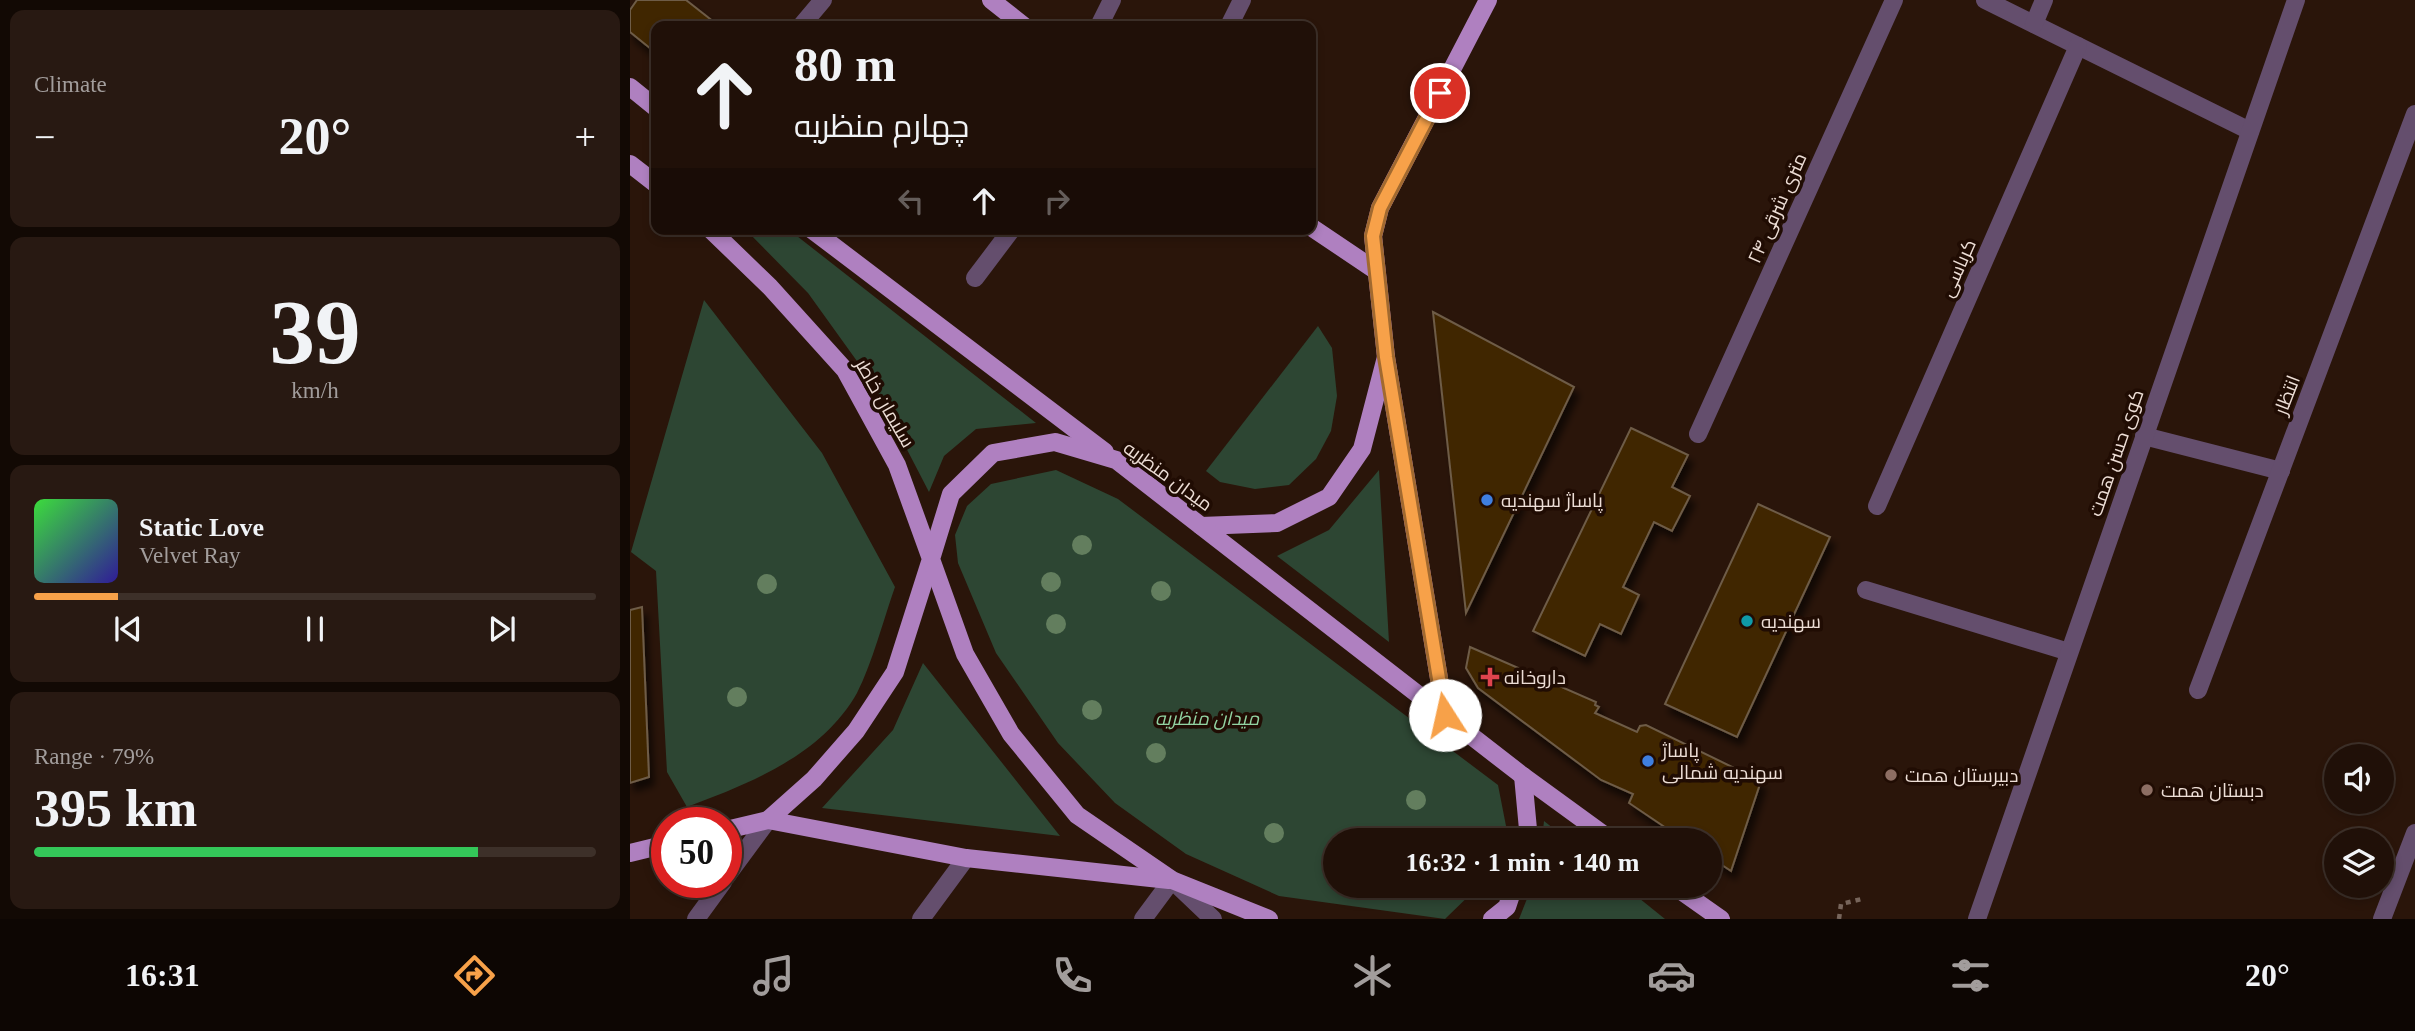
<!DOCTYPE html>
<meta charset="utf-8">
<style>
body{margin:0;font-family:"Times New Roman",Cairo,serif;background:#281912;color:#f1f3f6;height:100vh;display:flex;flex-direction:column;font-size:26px;white-space:nowrap}
*{box-sizing:border-box;margin:0}
p{font-size:23px;color:#a29d9c}
.icon{flex:none;width:38px;height:38px;fill:none;stroke:currentColor;stroke-width:2;stroke-linecap:round;stroke-linejoin:round}
.map{position:relative;flex:1;overflow:hidden}
.details{display:flex;flex-direction:column;gap:10px;padding:10px;background:#120904;width:630px}
.details>*{flex:none}
.banner{position:absolute;left:21px;top:21px;width:665px;height:214px;border-radius:14px;box-shadow:0 4px 10px #0003,0 0 0 2px #3d3029;background:#201008;color:#f1f3f6;overflow:hidden}
.tools{position:absolute;left:1694px;top:744px;display:grid;gap:14px}
.tools a{display:grid;place-items:center;width:70px;height:70px;border-radius:50%;background:#201008;box-shadow:0 4px 10px #0003,0 0 0 2px #3d3029;font-size:35px}
.speed{position:absolute;left:21px;top:807px;display:flex;gap:14px;font-size:35px;font-weight:700;text-align:center}
.speed>*{display:grid;place-content:center;width:91px;height:91px;border-radius:50%;background:#201008;box-shadow:0 4px 10px #0003,0 0 0 2px #3d3029;line-height:1}
.speed .limit{border:10px solid #d22;background:#fff;color:#111}
.pin{position:absolute;display:grid;place-items:center;width:60px;height:60px;color:#fff;margin:-30px;border:4px solid #fff;border-radius:50%;box-shadow:0 2px 7px #0007}
.me{position:absolute;width:77px;margin:-38px;rotate:350deg;stroke-linejoin:round;filter:drop-shadow(0 0 5px #0008)}
.turn{display:flex;align-items:center;gap:24px;height:147px;padding:0 28px;font-size:32px}
.turn .icon{width:91px;height:91px;stroke-width:2.5}
.turn b{display:block;font-size:49px;line-height:60px}
.lanes{display:flex;align-items:center;height:66px;padding:0 28px;background:#0003;justify-content:center;gap:35px;direction:ltr}
.lanes .off{opacity:.35}
.big{font-size:52px;font-weight:700;line-height:1.1}
.details .card{flex:1;display:flex;flex-direction:column;justify-content:center;gap:10px;min-width:0;padding:0 24px;border-radius:14px;background:#281912}
.details .dial{align-items:center;gap:0}
.dial b{font-size:91px;line-height:1}
.song{display:flex;align-items:center;gap:21px}
.cover{width:84px;height:84px;border-radius:10px;background:linear-gradient(135deg,hsl(120 70% 55%),hsl(250 70% 35%))}
.played{height:7px;border-radius:4px;background:linear-gradient(90deg,#f7a149 15%,#3d3029 15%)}
.keys{display:flex;justify-content:space-around;direction:ltr}
.heat{display:flex;justify-content:space-between;align-items:center;font-size:38px;direction:ltr}
.charge{height:10px;border-radius:5px;background:linear-gradient(90deg,#34c759 79%,#3d3029 0)}
.trip{position:absolute;left:693px;top:828px;width:399px;height:70px;border-radius:35px;background:#201008;box-shadow:0 4px 10px #0003,0 0 0 2px #3d3029;font-weight:700;line-height:70px;text-align:center}
.dock{display:flex;height:112px;justify-content:space-around;align-items:center;background:#0d0603;color:#a29d9c}
.dock .icon{width:49px;height:49px}
.dock .active{color:#f7a149}
.dock b{font-size:32px;color:#f1f3f6}
main{display:flex;flex:1;min-height:0}
.map>svg:first-child{display:block}
.green{fill:#2d4633}
.building{fill:#412600;stroke:#6e5c47;stroke-width:2;filter:url(#shadow)}
.lines{fill:none;stroke-linecap:round;stroke-linejoin:round}
.path{stroke:#77655b;stroke-width:4.5;stroke-dasharray:5 5;stroke-linecap:butt}
.minor{stroke:#644e6d;stroke-width:18}
.major{stroke:#af80c0;stroke-width:18}
.tree{fill:#637e5e}
.route-casing{stroke:#a1692f;stroke-width:18}
.route{stroke:#f7a149;stroke-width:12}
.shop-dot{fill:#3f7fe0;stroke:#200c03;stroke-width:2.5}
.culture-dot{fill:#0f9aa8;stroke:#200c03;stroke-width:2.5}
.health-dot{fill:#e0444e;stroke:#200c03;stroke-width:2.5}
.education-dot{fill:#8d6e63;stroke:#200c03;stroke-width:2.5}
.labels{text-anchor:middle;dominant-baseline:central;stroke-width:7;stroke-linejoin:round;paint-order:stroke}
.street-label{font-size:19px;fill:#edded6;stroke:#200c03}
.poi-label{font-size:19px;fill:#edded6;stroke:#200c03;text-anchor:start}
.park-label{font-size:19px;font-style:italic;fill:#92d4a3;stroke:#200c03}
</style>
<main>
<section class="details">
<div class="card"><p>Climate</p>
<div class="heat"><a>−</a><b class="big">20°</b><a>+</a></div>
</div>
<div class="card dial"><b>39</b><p>km/h</p></div>
<div class="card">
<div class="song"><i class="cover"></i><div><b>Static Love</b><p>Velvet Ray</p></div></div>
<div class="played"></div>
<div class="keys"><svg class="icon" aria-label="previous" viewBox="0 0 24 24"><path d="M18 5L8 12l10 7zM5 5v14"/></svg><svg class="icon" aria-label="pause" viewBox="0 0 24 24"><path d="M8 5v14M16 5v14"/></svg><svg class="icon" aria-label="next" viewBox="0 0 24 24"><path d="M6 5l10 7-10 7zM19 5v14"/></svg></div>
</div>
<div class="card"><p>Range · 79%</p><b class="big">395 km</b><div class="charge"></div></div>
</section>
<div class="map">
<svg width="1785" height="919" viewBox="0 0 1785 919">
<defs>
<filter id="shadow"><feDropShadow dx="4.5" dy="8" stdDeviation="3.5" flood-color="#0009"/></filter>
</defs>
<rect width="100%" height="100%" fill="#2a150a"/>
<g class="green">
<polygon points="115,229 158,229 406,423 346,429 314,456 299,492 242,382 178,293"/>
<path d="M74 300 192 453 265 587C254 618 242 664 227 693 192 755 121 783 57 807L37 772 26 571 1 552Z"/>
<polygon points="688,326 702,348 707,396 701,431 686,459 659,485 625,489 590,482 576,471"/>
<polygon points="426,470 488,499 868,785 877,831 874,840 705,840 705,886 849,886 815,919 649,896 556,854 485,803 428,743 366,653 328,563 325,535 337,506 361,484"/>
<polygon points="749,470 759,642 647,556 699,530"/>
<polygon points="293,663 430,836 192,808 263,730"/>
<polygon points="914,821 938,840 912,840"/>
<polygon points="902,886 994,886 1035,919 889,919"/>
</g>
<g class="building">
<polygon points="7,0 56,0 89,26 26,26 26,53 0,32 0,10"/>
<polygon points="803,312 944,387 836,613"/>
<polygon points="1001,428 1058,455 1042,487 1060,496 1042,531 1024,522 993,587 1009,595 991,634 970,624 955,656 903,631"/>
<polygon points="1128,504 1200,537 1107,737 1035,704"/>
<polygon points="12,607 19,777 0,783 0,610"/>
<polygon points="840,647 966,702 965,705 969,707 965,713 1007,732 1010,726 1016,725 1131,781 1101,871 1080,857 1080,840 1054,840 999,803 1003,794 971,780 848,688 836,668"/>
</g>
<g class="lines">
<polyline class="path" points="1209,919 1211,904 1232,899"/>
<g class="minor">
<polyline points="1355,0 1620,131"/>
<polyline points="1404,24 1414,0"/>
<polyline points="171,26 193,0"/>
<polyline points="469,26 482,0"/>
<polyline points="599,26 612,0"/>
<polyline points="345,278 382,229"/>
<polyline points="1068,434 1264,0"/>
<polyline points="1514,436 1651,471"/>
<polyline points="1247,506 1448,46"/>
<polyline points="1236,590 1439,652"/>
<polyline points="1568,690 1785,114"/>
<polyline points="96,877 138,820"/>
<polyline points="66,919 93,882"/>
<polyline points="291,919 336,858"/>
<polyline points="513,919 542,880 583,919"/>
<polyline points="1347,919 1666,0"/>
<polyline points="1752,919 1785,833"/>
</g>
<g class="major">
<polyline points="361,0 394,26"/>
<polyline points="0,87 26,108"/>
<polyline points="0,164 26,184"/>
<polyline points="681,227 745,270"/>
<polyline points="80,229 140,287 215,370 267,465 301,559 265,672 226,731 184,779 138,820 336,858 539,880"/>
<polyline points="181,229 475,452"/>
<polyline points="756,357 743,236 750,208 858,0"/>
<polyline points="571,526 647,523 699,497 732,449 756,357 815,715"/>
<polyline points="893,776 899,840"/>
<polyline points="96,830 138,820"/>
<polyline points="0,853 37,844"/>
<polyline points="1044,886 1091,919"/>
<polyline points="639,919 542,880 447,815 381,734 335,654 301,559 321,494 363,453 425,442 486,460 893,776 981,840"/>
<polyline points="862,919 877,907 884,886"/>
</g>
</g>
<g class="tree">
<circle cx="452" cy="545" r="10"/>
<circle cx="421" cy="582" r="10"/>
<circle cx="137" cy="584" r="10"/>
<circle cx="531" cy="591" r="10"/>
<circle cx="426" cy="624" r="10"/>
<circle cx="107" cy="697" r="10"/>
<circle cx="462" cy="710" r="10"/>
<circle cx="526" cy="753" r="10"/>
<circle cx="786" cy="800" r="10"/>
<circle cx="644" cy="833" r="10"/>
</g>
<g class="lines">
<defs>
<polyline id="route" points="810,93 750,208 743,236 756,357 815,715"/>
</defs>
<use href="#route" class="route-casing"/>
<use href="#route" class="route"/>
</g>
<g class="shop-dot">
<circle cx="857" cy="500" r="7"/>
<circle cx="1018" cy="761" r="7"/>
</g>
<circle class="culture-dot" cx="1117" cy="621" r="7"/>
<path class="health-dot" d="M856.5 666.5h7v7h7v7h-7v7h-7v-7h-7v-7h7z"/>
<g class="education-dot">
<circle cx="1261" cy="775" r="7"/>
<circle cx="1517" cy="790" r="7"/>
</g>
<g class="labels">
<g class="street-label">
<text transform="translate(1147 208) rotate(-66)">۲۴ متری شرقی</text>
<text transform="translate(1328 268) rotate(-66)">کرباسی</text>
<text transform="translate(1657 395) rotate(-69)">انتظار</text>
<text transform="translate(255 403) rotate(60)">سلیمان خاطر</text>
<text transform="translate(1486 453) rotate(-71)">کوی حسن همت</text>
<text transform="translate(538 476) rotate(36)">ميدان منظریه</text>
</g>
<g class="poi-label">
<text x="871" y="500">پاساژ سهندیه</text>
<text x="1131" y="621">سهندیه</text>
<text x="874" y="677">داروخانه</text>
<text x="1032" y="750">پاساژ<tspan x="1032" dy="22">سهندیه شمالی</tspan></text>
<text x="1275" y="775">دبیرستان همت</text>
<text x="1531" y="790">دبستان همت</text>
</g>
<g class="park-label">
<text x="577" y="718">میدان منظریه</text>
</g>
</g>
</svg>
<div class="tools">
<a><svg class="icon" aria-label="sound" viewBox="0 0 24 24"><path d="M4 9h4l5-4v14l-5-4H4zM17 9q2 3 0 6"/></svg></a>
<a><svg class="icon" aria-label="layers" viewBox="0 0 24 24"><path d="M12 4l9 5-9 5-9-5zM3 14l9 5 9-5"/></svg></a>
</div>
<div class="speed"><div class="limit">50</div></div>
<div class="pin" style="left:810px;top:93px;background:#d93025"><svg class="icon" aria-label="arrive" viewBox="0 0 24 24"><path d="M6 21V4h12l-3 4 3 4H6"/></svg></div>
<svg class="me" style="left:815px;top:715px" viewBox="-20 -20 40 40"><circle r="19" fill="#fff"/><path d="M0-13L10 11 0 6-10 11z" fill="#f7a149"/></svg>
<div class="trip">16:32 · 1 min · 140 m</div>
<div class="banner">
<div class="turn"><svg class="icon" aria-label="ahead" viewBox="0 0 24 24"><path d="M12 20V5M6 11l6-6 6 6"/></svg><div><b>80 m</b>چهارم منظریه</div></div>
<div class="lanes"><svg class="icon off" aria-label="left" viewBox="0 0 24 24"><path d="M17 20v-9H6M10 6l-5 5 5 5"/></svg><svg class="icon" aria-label="ahead" viewBox="0 0 24 24"><path d="M12 20V5M6 11l6-6 6 6"/></svg><svg class="icon off" aria-label="right" viewBox="0 0 24 24"><path d="M7 20v-9h11M14 6l5 5-5 5"/></svg></div>
</div>
</div>
</main>
<nav class="dock">
<b>16:31</b>
<svg class="icon active" aria-label="directions" viewBox="0 0 24 24"><path d="M12 3l9 9-9 9-9-9zM9 14v-3h6M13 9l2 2-2 2"/></svg>
<svg class="icon" aria-label="music" viewBox="0 0 24 24"><path d="M9 18V5l10-2v13"/><circle cx="6" cy="18" r="3"/><circle cx="16" cy="16" r="3"/></svg>
<svg class="icon" aria-label="phone" viewBox="0 0 24 24"><path d="M5 4h4l2 5-3 2q2 4 5 5l2-3 5 2v4C11 20 4 13 5 4z"/></svg>
<svg class="icon" aria-label="climate" viewBox="0 0 24 24"><path d="M12 3v18M4 7l16 10M4 17L20 7"/></svg>
<svg class="icon" aria-label="car" viewBox="0 0 24 24"><path d="M5 17H2v-5l4-1 3-4h7l3 4 3 1v5h-3M9 17h6M6 11h13"/><circle cx="7" cy="17" r="2"/><circle cx="17" cy="17" r="2"/></svg>
<svg class="icon" aria-label="filters" viewBox="0 0 24 24"><path d="M4 7h16M4 17h16"/><circle cx="9" cy="7" r="2"/><circle cx="15" cy="17" r="2"/></svg>
<b>20°</b>
</nav>
